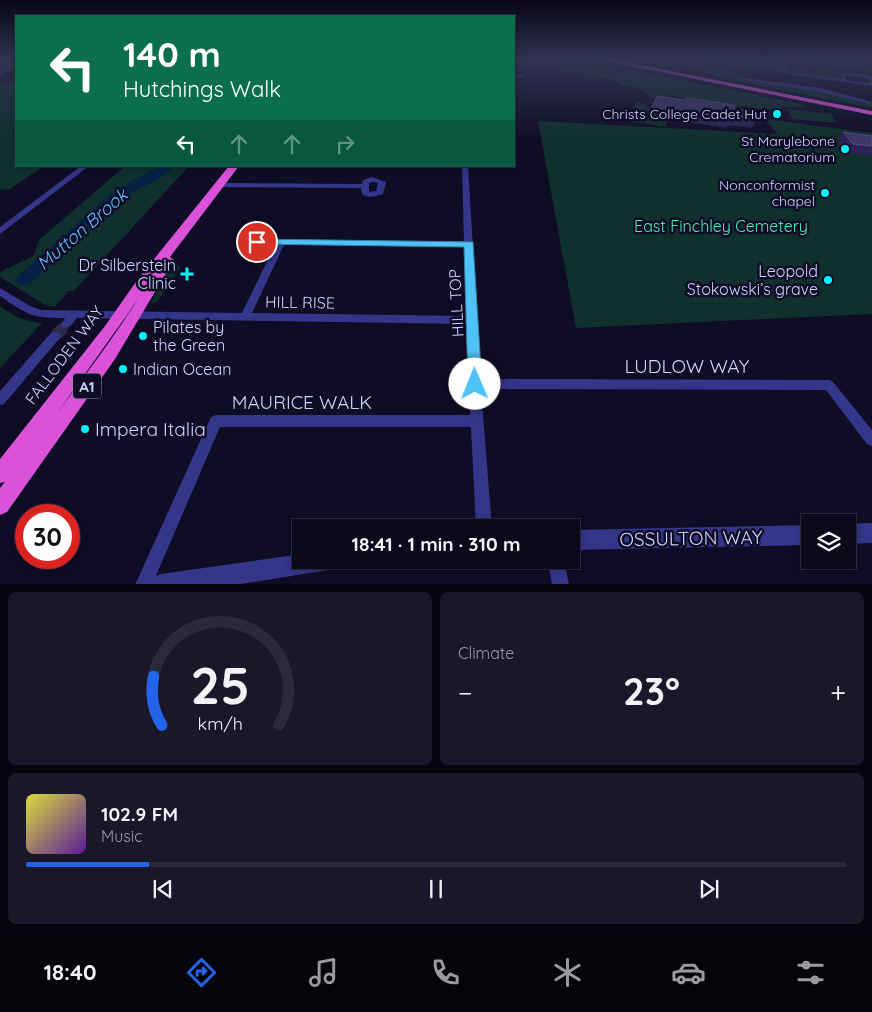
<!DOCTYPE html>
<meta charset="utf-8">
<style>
body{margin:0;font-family:Quicksand,sans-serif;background:#191729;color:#f1f3f6;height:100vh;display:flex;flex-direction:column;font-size:19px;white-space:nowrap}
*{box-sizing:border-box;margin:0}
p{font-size:16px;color:#9a9aa3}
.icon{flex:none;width:28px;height:28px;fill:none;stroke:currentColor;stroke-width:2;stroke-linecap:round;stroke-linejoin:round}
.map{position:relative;height:584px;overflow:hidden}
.side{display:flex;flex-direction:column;gap:8px;padding:8px;background:#06050f;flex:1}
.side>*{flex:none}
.top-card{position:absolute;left:15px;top:15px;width:500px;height:152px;border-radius:0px;box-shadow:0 2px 8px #0003,0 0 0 1px #2b2a3b;background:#0b6e4f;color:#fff;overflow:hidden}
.fabs{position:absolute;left:801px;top:514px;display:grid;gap:10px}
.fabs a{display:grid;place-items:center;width:55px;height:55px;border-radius:0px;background:#0b091c;box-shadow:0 2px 8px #0003,0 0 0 1px #2b2a3b;font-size:25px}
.speed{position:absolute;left:15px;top:504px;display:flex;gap:10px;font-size:25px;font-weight:700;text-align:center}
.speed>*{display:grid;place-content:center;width:65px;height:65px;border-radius:50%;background:#0b091c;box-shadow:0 2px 8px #0003,0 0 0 1px #2b2a3b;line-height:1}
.speed .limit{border:8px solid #d22;background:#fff;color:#111}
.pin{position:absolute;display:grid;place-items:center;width:42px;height:42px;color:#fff;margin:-21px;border:2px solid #fff;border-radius:50%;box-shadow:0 1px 5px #0007}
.me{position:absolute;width:55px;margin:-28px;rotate:359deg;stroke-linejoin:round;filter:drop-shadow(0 0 4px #0008)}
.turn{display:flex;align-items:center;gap:18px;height:105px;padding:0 25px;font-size:22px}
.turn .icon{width:65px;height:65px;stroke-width:2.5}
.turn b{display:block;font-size:35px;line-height:42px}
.lanes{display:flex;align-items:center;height:48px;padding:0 25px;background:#0003;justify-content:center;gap:25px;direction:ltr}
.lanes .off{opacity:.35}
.big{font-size:38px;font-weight:700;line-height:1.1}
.side .tile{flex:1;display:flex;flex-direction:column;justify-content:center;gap:8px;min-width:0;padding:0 18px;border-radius:8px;background:#191729}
.side .dial{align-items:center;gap:0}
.dial svg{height:130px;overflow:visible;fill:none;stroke:#2b2a3b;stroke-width:7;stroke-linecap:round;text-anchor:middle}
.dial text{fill:#f1f3f6;stroke:none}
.song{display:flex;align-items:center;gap:15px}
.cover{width:60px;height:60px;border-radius:8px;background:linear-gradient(135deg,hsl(60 70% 55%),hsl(270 70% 35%))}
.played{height:5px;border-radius:2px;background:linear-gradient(90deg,#2563eb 15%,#2b2a3b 15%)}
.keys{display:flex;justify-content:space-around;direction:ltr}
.heat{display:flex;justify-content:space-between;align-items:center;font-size:28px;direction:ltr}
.side .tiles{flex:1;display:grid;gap:8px;grid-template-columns:1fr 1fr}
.tile:last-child{grid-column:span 2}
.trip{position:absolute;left:292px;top:519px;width:288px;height:50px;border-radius:0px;background:#0b091c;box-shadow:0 2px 8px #0003,0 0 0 1px #2b2a3b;font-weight:700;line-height:50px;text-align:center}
.menu{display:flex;height:80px;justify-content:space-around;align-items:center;background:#04040b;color:#9a9aa3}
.menu .icon{width:35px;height:35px}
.menu .current{color:#2563eb}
.menu b{font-size:22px;color:#f1f3f6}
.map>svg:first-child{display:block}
.green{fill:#0f302d}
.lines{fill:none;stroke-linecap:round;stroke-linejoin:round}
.river{fill:#052246;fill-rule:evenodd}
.minor-tunnel-far1{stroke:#2c2a47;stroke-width:9;stroke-dasharray:9 5;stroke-linecap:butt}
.minor-tunnel{stroke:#2c2a47;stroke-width:12;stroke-dasharray:12 6;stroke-linecap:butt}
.minor{fill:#333689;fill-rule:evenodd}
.tertiary{fill:#333689;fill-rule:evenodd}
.trunk{fill:#da52d7;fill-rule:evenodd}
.wall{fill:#2a2456}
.building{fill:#3c3768;stroke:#544f80}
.route{fill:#4fc3f7;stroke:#337fa1}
.poi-dot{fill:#00f6fc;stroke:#0f0c26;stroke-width:2}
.labels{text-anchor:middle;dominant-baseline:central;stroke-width:5;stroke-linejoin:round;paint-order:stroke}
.far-poi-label{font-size:14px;fill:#d3d1ff;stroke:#0f0c26;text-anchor:end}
.shield{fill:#0f0c26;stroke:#9896be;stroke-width:1}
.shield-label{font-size:15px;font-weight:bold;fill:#d3d1ff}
.park-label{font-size:16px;fill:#52eab9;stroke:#0f0c26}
.poi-label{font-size:16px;fill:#d3d1ff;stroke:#0f0c26;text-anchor:end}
.street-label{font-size:16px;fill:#d3d1ff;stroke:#0f0c26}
.water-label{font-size:18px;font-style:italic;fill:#5fc1ff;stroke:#0f0c26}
.near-street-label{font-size:19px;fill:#d3d1ff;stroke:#0f0c26}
.near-poi-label{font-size:19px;fill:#d3d1ff;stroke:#0f0c26;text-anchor:start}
</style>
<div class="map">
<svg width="872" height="585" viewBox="0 0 872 585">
<rect width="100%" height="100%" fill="#0f0c26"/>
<g class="green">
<path d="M561 60H587L613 66 612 69C617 74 624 72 629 70L805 105 799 108 782 106 781 109H761L666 95 664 98 651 97 640 88 622 86 610 79 562 73Z"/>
<path d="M716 60C736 60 762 57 776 71L756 70 755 73 740 67 720 65 746 78H744L746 80 770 82 871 102 872 100V108L757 85 701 72 706 70 704 69Z"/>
<polygon points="762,60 792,64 785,70 795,72 804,67 803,71 817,73 818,69 872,75 872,77 844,72 841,73 839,79 792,73 784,71 776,65 784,63 773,64"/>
<polygon points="785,60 872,60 872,63 859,62 872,66 872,72"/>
<polygon points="16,82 16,166 44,166 10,189 0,190 0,84"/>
<polygon points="636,102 646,104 646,108 650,108 647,117 667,120 665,127 630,121"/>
<polygon points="788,109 831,114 837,123 792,119"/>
<polygon points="764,119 872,133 872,314 576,328 538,121 778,134"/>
<polygon points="125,166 189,166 74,291 68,291 55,307 45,305 0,277 0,272 33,256 40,239"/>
<polygon points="179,266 180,268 157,302 151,304 169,267"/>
<path d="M0 306C14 316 24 322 42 323L0 368Z"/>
</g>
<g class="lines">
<polygon class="river" points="161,166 175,166 162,177 125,196 30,284 24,285 18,284 16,280 18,276 115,190"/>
<polyline class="minor-tunnel-far1" points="63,328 66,324"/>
<polyline class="minor-tunnel" points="55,336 64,327"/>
<g class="minor">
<polygon points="666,60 676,60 705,67 703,68"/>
<path d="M750 60 773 63 779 68 789 72 841 79V73H857L872 77V86L788 74 775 70 770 65ZM846 75 866 78 869 79V83L846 80Z"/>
<polygon points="14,62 16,62 16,65 0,75 0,72"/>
<polygon points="522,74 524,76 514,78 514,76"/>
<polygon points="745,78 821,88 872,102 869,104 821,92 743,80"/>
<polygon points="81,166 89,166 0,234 0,227"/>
<path d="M462 166H468L481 379 829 380 833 382 872 430V446L867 444 826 390 481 389 492 528H476L471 427H220L152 585H135L211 417 216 415H470L467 324 77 318C73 323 70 329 62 327L61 324 65 318C31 318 28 315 0 296V288L32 307 41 310 242 313 275 245H257L253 242 254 240 464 241ZM284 245 464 247 467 316 252 313Z"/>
<path d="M372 177 386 182 383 194C376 196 368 199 362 194L361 188 220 187 216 185 220 183 362 184 363 180ZM373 182 378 183 376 191 369 192V183Z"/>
<polygon points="55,332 59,333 61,336 59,339 4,404 0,405 0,391 51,333"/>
<polygon points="548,560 564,560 569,585 552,585"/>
</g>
<g class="tertiary">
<polygon points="872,523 872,543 848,544 848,524"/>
<polygon points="810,525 810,545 571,550 571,530"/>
<polygon points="301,554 301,560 338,560 335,567 328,570 235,585 151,585 153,577 161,574"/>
</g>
<g class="trunk">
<polygon points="602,60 615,60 872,111 872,115"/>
<path d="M229 166H239L170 257 174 260 115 359 7 512 0 515V488L5 482 0 483V459L105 326 138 279ZM139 298C113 338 84 377 55 416Z"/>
</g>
</g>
<g class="wall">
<polygon points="652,107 734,109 756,119 752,128 728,125 727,128 649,116"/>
<polygon points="843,132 872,136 872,156 847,153 838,142"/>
</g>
<g class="building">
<polygon points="657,96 686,100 687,98 735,105 734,109 755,112 756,119 731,115 731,118 652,107"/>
<polygon points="843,132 872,136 872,146 853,144"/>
</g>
<linearGradient id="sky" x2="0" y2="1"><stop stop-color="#080715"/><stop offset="0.42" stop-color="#313452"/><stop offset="1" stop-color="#313452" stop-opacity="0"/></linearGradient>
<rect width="872" height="142" fill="url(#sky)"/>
<polygon class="route" points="257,239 473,242 482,384 480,388 475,390 470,388 468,384 464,247 253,244 253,240"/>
<g class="poi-dot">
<circle cx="777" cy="114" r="5"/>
<circle cx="845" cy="149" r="5"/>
<circle cx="825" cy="193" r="5"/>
<path d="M184.5 266.5h5v5h5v5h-5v5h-5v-5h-5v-5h5z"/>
<circle cx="828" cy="280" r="5"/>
<circle cx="143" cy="336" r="5"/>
<circle cx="123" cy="369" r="5"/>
<circle cx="85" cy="429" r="5"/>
</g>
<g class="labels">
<g class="far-poi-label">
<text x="767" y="114">Christs College Cadet Hut</text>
<text x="835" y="141">St Marylebone<tspan x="835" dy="16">Crematorium</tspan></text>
<text x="815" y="185">Nonconformist<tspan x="815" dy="16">chapel</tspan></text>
</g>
<rect class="shield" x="73" y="373.5" width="28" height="25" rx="4"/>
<g class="shield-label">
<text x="87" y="386">A1</text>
</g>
<g class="park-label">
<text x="721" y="226">East Finchley Cemetery</text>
</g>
<g class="poi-label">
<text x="176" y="265">Dr Silberstein<tspan x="176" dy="18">Clinic</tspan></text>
<text x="818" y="271">Leopold<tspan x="818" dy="18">Stokowski’s grave</tspan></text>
<text x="153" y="327" text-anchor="start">Pilates by<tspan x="153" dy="18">the Green</tspan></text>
<text x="133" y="369" text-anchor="start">Indian Ocean</text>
</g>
<g class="street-label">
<text transform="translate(300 302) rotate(1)">HILL RISE</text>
<text transform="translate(456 303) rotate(-93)">HILL TOP</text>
<text transform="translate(64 355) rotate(-53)">FALLODEN WAY</text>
</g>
<g class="water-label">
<text transform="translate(82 229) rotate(-41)">Mutton Brook</text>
</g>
<g class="near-street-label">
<text x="687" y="366">LUDLOW WAY</text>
<text x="302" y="402">MAURICE WALK</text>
<text transform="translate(691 538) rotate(-1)">OSSULTON WAY</text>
</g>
<g class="near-poi-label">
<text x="95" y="429">Impera Italia</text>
</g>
</g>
</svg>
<div class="fabs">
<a><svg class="icon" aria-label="layers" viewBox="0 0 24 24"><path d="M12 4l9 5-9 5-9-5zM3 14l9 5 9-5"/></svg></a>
</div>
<div class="speed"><div class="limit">30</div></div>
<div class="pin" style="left:257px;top:242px;background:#d93025"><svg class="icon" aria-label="arrive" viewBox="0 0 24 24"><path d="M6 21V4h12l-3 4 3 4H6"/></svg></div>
<svg class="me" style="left:475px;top:384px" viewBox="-20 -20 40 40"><circle r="19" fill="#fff"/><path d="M0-13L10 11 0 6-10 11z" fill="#4fc3f7"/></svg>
<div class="trip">18:41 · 1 min · 310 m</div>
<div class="top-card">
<div class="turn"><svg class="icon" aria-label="left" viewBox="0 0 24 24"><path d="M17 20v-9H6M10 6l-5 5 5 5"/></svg><div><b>140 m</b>Hutchings Walk</div></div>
<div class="lanes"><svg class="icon" aria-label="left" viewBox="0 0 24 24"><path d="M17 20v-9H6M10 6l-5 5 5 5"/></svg><svg class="icon off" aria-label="ahead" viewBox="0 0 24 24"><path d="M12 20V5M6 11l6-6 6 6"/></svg><svg class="icon off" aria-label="ahead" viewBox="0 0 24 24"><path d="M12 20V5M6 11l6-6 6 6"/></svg><svg class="icon off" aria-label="right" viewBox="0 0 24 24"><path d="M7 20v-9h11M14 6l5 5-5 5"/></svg></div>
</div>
</div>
<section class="side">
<div class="tiles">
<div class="tile dial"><svg viewBox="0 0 100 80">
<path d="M14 69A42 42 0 1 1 86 69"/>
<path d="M14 69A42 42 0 0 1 9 39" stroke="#2563eb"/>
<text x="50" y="56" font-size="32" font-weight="700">25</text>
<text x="50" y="72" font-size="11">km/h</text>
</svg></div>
<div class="tile"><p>Climate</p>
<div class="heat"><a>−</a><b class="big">23°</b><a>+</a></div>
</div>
<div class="tile">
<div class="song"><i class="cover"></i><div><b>102.9 FM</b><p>Music</p></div></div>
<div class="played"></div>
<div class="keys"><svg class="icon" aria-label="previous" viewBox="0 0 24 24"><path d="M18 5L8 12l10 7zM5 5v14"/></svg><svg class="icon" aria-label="pause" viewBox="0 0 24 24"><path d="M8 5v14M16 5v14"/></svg><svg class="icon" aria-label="next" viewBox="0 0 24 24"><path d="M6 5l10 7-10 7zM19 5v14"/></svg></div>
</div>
</div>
</section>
<nav class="menu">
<b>18:40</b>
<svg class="icon current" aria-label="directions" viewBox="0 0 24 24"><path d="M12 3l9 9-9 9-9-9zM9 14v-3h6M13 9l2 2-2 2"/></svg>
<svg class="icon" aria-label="music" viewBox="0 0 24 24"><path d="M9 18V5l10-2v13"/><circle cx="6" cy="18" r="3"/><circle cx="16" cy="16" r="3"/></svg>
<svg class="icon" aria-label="phone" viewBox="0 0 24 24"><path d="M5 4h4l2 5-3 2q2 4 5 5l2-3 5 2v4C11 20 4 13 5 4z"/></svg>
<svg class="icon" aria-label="climate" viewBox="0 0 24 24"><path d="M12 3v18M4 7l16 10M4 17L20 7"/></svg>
<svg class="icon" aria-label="car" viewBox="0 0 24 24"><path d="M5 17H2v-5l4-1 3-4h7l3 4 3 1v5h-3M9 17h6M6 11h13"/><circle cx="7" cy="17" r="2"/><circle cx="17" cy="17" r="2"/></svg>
<svg class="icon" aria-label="filters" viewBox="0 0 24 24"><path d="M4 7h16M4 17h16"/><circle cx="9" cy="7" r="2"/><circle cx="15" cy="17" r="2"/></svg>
</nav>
